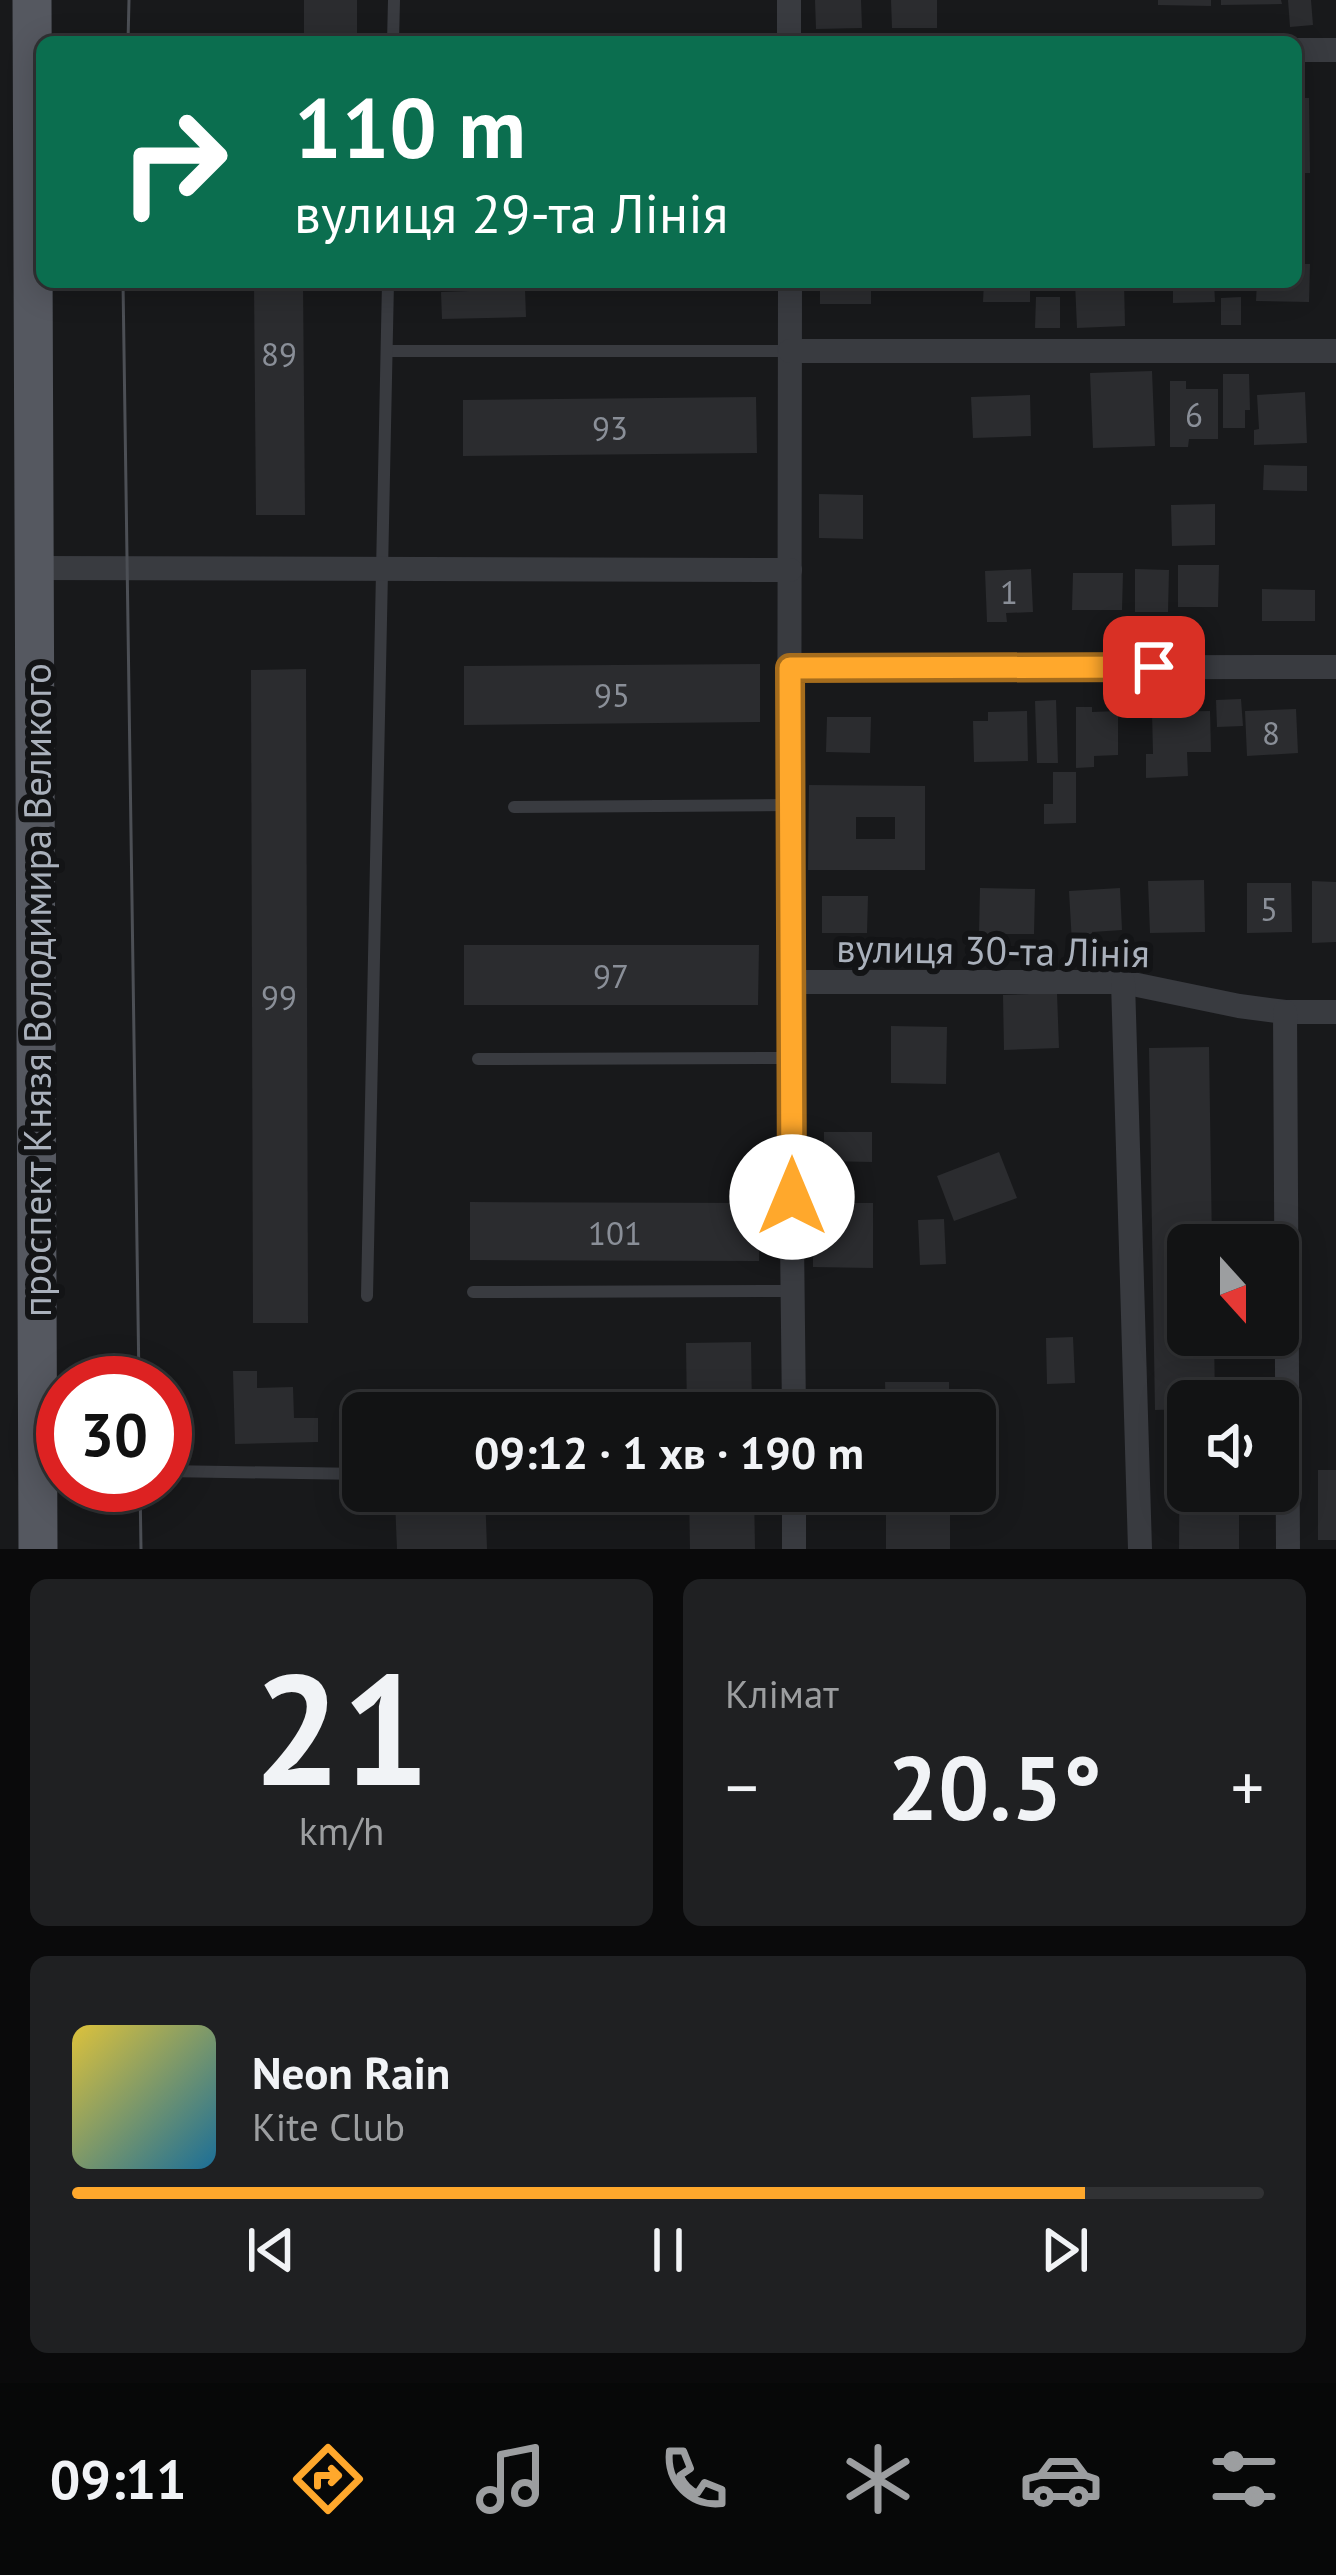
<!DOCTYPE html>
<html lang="uk">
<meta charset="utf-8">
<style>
body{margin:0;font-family:"PT Sans",sans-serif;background:#1f2022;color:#f1f3f6;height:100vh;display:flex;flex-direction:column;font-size:45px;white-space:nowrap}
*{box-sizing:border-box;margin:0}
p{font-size:39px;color:#9c9ea0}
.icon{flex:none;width:66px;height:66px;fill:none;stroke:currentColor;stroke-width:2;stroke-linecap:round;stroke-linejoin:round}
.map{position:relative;height:1549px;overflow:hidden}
.sheet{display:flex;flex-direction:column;gap:30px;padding:30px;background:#0a0a0b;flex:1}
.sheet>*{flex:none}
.guide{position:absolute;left:36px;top:36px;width:1266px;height:252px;border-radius:18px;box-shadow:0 6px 30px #0003,0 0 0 3px #313234;background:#0b6e4f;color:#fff;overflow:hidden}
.needle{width:78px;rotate:159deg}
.fabs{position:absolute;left:1167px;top:1224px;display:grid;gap:24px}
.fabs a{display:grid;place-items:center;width:132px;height:132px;border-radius:18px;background:#121314;box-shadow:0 6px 30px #0003,0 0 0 3px #313234;font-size:60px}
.speed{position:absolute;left:36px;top:1356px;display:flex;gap:24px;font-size:60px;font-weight:700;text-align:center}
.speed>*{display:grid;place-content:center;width:156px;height:156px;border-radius:50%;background:#121314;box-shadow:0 6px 30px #0003,0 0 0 3px #313234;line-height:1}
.speed .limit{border:18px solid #d22;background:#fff;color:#111}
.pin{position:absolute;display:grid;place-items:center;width:102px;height:102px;color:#fff;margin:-51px;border-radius:24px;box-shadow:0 6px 18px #0006}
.me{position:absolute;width:132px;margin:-66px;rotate:0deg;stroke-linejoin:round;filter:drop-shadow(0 0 9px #0008)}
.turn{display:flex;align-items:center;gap:42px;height:252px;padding:0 60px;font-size:54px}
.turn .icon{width:156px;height:156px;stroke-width:2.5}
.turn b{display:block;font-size:84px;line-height:102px}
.big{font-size:90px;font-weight:800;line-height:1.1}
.sheet .card{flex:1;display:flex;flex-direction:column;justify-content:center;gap:18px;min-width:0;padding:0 42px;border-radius:18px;background:#1f2022}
.sheet .dial{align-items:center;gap:0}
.dial b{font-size:156px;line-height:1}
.song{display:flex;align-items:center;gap:36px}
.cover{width:144px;height:144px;border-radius:18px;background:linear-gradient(135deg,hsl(50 70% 55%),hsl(200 70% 35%))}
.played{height:12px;border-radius:6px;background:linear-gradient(90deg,#ffa82c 85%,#313234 85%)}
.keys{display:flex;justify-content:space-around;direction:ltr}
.heat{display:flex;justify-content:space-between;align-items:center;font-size:66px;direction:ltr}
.sheet .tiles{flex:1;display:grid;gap:30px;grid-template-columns:1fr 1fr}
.card:last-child{grid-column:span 2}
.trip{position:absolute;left:342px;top:1392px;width:654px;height:120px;border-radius:18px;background:#121314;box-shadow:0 6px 30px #0003,0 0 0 3px #313234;font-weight:800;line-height:120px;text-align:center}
.menu{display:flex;height:192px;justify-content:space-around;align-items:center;background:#070808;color:#9c9ea0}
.menu .icon{width:84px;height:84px}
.menu .on{color:#ffa82c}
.menu b{font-size:54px;color:#f1f3f6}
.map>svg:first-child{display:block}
.building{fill:#2b2c2f;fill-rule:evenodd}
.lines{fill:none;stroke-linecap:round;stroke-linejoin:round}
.service{stroke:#393b40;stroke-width:12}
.minor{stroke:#393b40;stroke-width:24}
.primary{stroke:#555860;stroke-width:39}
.tram{stroke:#4c4f55;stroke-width:3}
.route-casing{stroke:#a66d1d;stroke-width:30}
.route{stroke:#ffa82c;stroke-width:21}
.labels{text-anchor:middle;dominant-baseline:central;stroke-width:12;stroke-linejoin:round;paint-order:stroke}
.number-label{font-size:33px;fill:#8a8f98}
.street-label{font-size:39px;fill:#aab1bc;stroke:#131416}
</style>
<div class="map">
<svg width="1336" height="1549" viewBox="0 0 1336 1549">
<rect width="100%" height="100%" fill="#18191b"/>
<g class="building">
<polygon points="304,0 357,0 357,36 330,36 330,42 304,42"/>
<polygon points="815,0 861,0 862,28 816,29"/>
<polygon points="891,0 937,0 937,28 892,28"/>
<polygon points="1158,0 1211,0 1211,6 1158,5"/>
<polygon points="1221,0 1281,0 1282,4 1221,5"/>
<polygon points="1288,0 1311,0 1313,25 1290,27"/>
<polygon points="1296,98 1309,98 1310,173 1296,173"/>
<polygon points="1296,264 1310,264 1309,302 1256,301 1257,282 1296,282"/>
<polygon points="254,282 303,282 305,515 256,515"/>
<polygon points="820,282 877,282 877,289 871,289 871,304 820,304"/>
<polygon points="984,282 1030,282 1030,302 983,302"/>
<polygon points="1075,282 1124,282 1125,326 1077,328"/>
<polygon points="1173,282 1214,282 1215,302 1173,303"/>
<polygon points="525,289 526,317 442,319 441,292"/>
<polygon points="1036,297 1060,297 1060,328 1035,328"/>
<polygon points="1241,297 1241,325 1221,325 1221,298"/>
<polygon points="1152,371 1155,446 1093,448 1090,373"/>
<polygon points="1223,374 1249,374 1250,410 1245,410 1245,428 1223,428"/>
<polygon points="1170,381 1186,381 1186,389 1218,389 1218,439 1189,439 1188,447 1170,447"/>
<polygon points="1305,392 1307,443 1254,445 1254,430 1259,429 1257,395"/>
<polygon points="1030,395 1031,436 973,438 971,397"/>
<polygon points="756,397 757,453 463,456 463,400"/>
<polygon points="1264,465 1307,466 1307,491 1263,490"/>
<polygon points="819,494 863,495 863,539 819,538"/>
<polygon points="1215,504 1215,545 1172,546 1171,505"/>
<polygon points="1178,565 1219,565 1218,607 1178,607"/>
<polygon points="1031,569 1033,612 1006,613 1007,622 987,622 985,571"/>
<polygon points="1135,569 1169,570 1168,612 1135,612"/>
<polygon points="1073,573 1123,573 1122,610 1072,610"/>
<polygon points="1262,589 1315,590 1315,621 1262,621"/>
<polygon points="760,664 760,722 464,725 464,666"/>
<polygon points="306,669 308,1323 253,1323 251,670"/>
<polygon points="1241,699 1243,726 1217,727 1216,700"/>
<polygon points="1056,700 1058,763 1037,763 1035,701"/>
<polygon points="1076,707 1092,707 1092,712 1118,711 1118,755 1094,756 1094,767 1076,768"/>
<polygon points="1296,709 1298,753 1247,756 1245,711"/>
<polygon points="1027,711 1028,761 974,762 973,721 988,721 988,712"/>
<polygon points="1210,711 1211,752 1187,752 1188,776 1146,778 1146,754 1153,754 1152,712"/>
<polygon points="827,717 871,717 870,753 826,752"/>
<polygon points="1053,772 1076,772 1076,823 1044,824 1044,804 1053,804"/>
<path d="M809 785 925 786V870H808ZM856 817H895V839H856Z"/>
<polygon points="1204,880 1205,932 1150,933 1148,881"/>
<polygon points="1312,881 1336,882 1336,942 1312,943"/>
<polygon points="1247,883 1291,883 1292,932 1247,933"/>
<polygon points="980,888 1035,889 1034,934 979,934"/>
<polygon points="1120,888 1122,930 1092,932 1093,942 1072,943 1069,891"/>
<polygon points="822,896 868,896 867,933 822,933"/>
<polygon points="464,945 759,945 758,1005 464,1005"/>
<polygon points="1057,993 1059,1048 1004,1050 1003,995"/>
<polygon points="891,1026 947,1027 946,1084 891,1083"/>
<polygon points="1209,1047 1212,1245 1188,1245 1188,1335 1214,1335 1215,1401 1188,1401 1188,1409 1155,1410 1149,1048"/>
<polygon points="824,1132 872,1132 872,1162 824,1161"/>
<polygon points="999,1152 1017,1198 954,1221 937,1176"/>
<polygon points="470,1202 759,1203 759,1261 470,1260"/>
<polygon points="813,1203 873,1203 873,1268 813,1267"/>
<polygon points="944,1219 946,1264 920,1265 918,1220"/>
<polygon points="1073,1337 1075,1383 1047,1384 1046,1338"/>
<polygon points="751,1342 752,1413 687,1413 686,1343"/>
<polygon points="233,1371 257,1371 257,1388 293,1387 294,1418 318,1418 318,1442 235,1444"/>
<polygon points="885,1382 949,1382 949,1413 886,1413"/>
<polygon points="1180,1412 1188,1412 1188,1491 1239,1491 1239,1549 1179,1549"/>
<rect x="1318" y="1470" width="18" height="70"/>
<polygon points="421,1491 485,1491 487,1549 397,1549 395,1500 421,1499"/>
<polygon points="689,1491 754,1491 755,1549 690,1549"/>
<rect x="886" y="1491" width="64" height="58"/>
</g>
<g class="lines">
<g class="service">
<polyline points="393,42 394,0"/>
<polyline points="387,351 790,351"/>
<polyline points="514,807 789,805"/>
<polyline points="478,1059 790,1058"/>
<polyline points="473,1292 792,1291"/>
<polyline points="367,1296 388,282"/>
<polyline points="165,1471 363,1474"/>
</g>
<g class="minor">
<polyline points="789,0 789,42"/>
<polyline points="1296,50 1336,50"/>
<polyline points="790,282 789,982 794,1413"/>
<polyline points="790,351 1336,351"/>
<polyline points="32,568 790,570"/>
<polyline points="790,668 1336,667"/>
<polyline points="789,982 1123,982 1239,1006 1285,1012 1336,1012"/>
<polyline points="1123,982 1140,1549"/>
<polyline points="1285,1012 1288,1549"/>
<polyline points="794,1491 794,1549"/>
</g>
<polyline class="primary" points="32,0 38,1549"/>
<g class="tram">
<polyline points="128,42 129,0"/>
<polyline points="123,282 139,1383"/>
<polyline points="140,1485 141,1549"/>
</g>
</g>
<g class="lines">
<defs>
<polyline id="route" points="792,1197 790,668 1154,667"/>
</defs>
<use href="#route" class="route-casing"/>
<use href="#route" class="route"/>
</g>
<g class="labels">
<g class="number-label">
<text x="279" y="353">89</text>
<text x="1194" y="414">6</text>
<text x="610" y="427">93</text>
<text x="1009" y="591">1</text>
<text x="612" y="694">95</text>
<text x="1271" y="732">8</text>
<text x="1269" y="908">5</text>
<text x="611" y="975">97</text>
<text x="279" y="996">99</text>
<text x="615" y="1232">101</text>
</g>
<g class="street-label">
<text transform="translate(993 950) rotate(1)">вулиця 30-та Лінія</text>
<text transform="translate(36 990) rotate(-90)">проспект Князя Володимира Великого</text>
</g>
</g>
</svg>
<div class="fabs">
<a><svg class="needle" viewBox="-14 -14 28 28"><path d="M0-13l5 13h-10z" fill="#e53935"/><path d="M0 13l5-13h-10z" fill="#9c9ea0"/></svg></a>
<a><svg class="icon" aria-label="sound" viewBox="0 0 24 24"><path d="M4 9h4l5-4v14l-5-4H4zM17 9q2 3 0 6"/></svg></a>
</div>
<div class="speed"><div class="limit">30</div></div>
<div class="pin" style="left:1154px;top:667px;background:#d93025"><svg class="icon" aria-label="arrive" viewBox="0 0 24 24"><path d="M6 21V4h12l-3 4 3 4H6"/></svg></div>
<svg class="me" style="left:792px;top:1197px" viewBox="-20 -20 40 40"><circle r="19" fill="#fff"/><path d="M0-13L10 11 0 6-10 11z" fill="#ffa82c"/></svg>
<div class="trip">09:12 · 1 хв · 190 m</div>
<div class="guide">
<div class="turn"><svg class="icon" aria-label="right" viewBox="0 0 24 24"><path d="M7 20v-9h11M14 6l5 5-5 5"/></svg><div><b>110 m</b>вулиця 29-та Лінія</div></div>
</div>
</div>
<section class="sheet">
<div class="tiles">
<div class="card dial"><b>21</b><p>km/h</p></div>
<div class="card"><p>Клімат</p>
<div class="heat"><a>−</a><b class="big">20.5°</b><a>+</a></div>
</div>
<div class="card">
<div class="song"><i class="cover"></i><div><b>Neon Rain</b><p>Kite Club</p></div></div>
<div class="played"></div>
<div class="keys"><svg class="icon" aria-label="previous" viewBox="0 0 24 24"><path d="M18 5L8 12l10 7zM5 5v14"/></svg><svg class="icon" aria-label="pause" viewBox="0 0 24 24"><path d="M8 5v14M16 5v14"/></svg><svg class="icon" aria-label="next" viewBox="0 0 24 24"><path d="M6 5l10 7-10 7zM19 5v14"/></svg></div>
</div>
</div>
</section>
<nav class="menu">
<b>09:11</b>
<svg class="icon on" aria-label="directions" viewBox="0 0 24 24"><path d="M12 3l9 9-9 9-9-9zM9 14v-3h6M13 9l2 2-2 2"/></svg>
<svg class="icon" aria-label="music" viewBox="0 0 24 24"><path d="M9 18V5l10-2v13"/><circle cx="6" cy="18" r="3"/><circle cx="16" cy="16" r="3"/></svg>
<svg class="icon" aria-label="phone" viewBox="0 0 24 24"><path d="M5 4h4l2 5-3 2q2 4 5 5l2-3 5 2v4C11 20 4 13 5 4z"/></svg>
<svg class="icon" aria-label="climate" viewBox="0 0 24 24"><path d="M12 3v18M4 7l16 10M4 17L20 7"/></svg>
<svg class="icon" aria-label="car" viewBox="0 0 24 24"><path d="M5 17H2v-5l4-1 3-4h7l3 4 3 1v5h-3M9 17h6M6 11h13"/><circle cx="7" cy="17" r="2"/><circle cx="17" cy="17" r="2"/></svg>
<svg class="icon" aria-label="filters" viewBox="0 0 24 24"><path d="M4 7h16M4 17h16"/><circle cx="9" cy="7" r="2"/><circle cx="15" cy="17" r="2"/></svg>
</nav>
